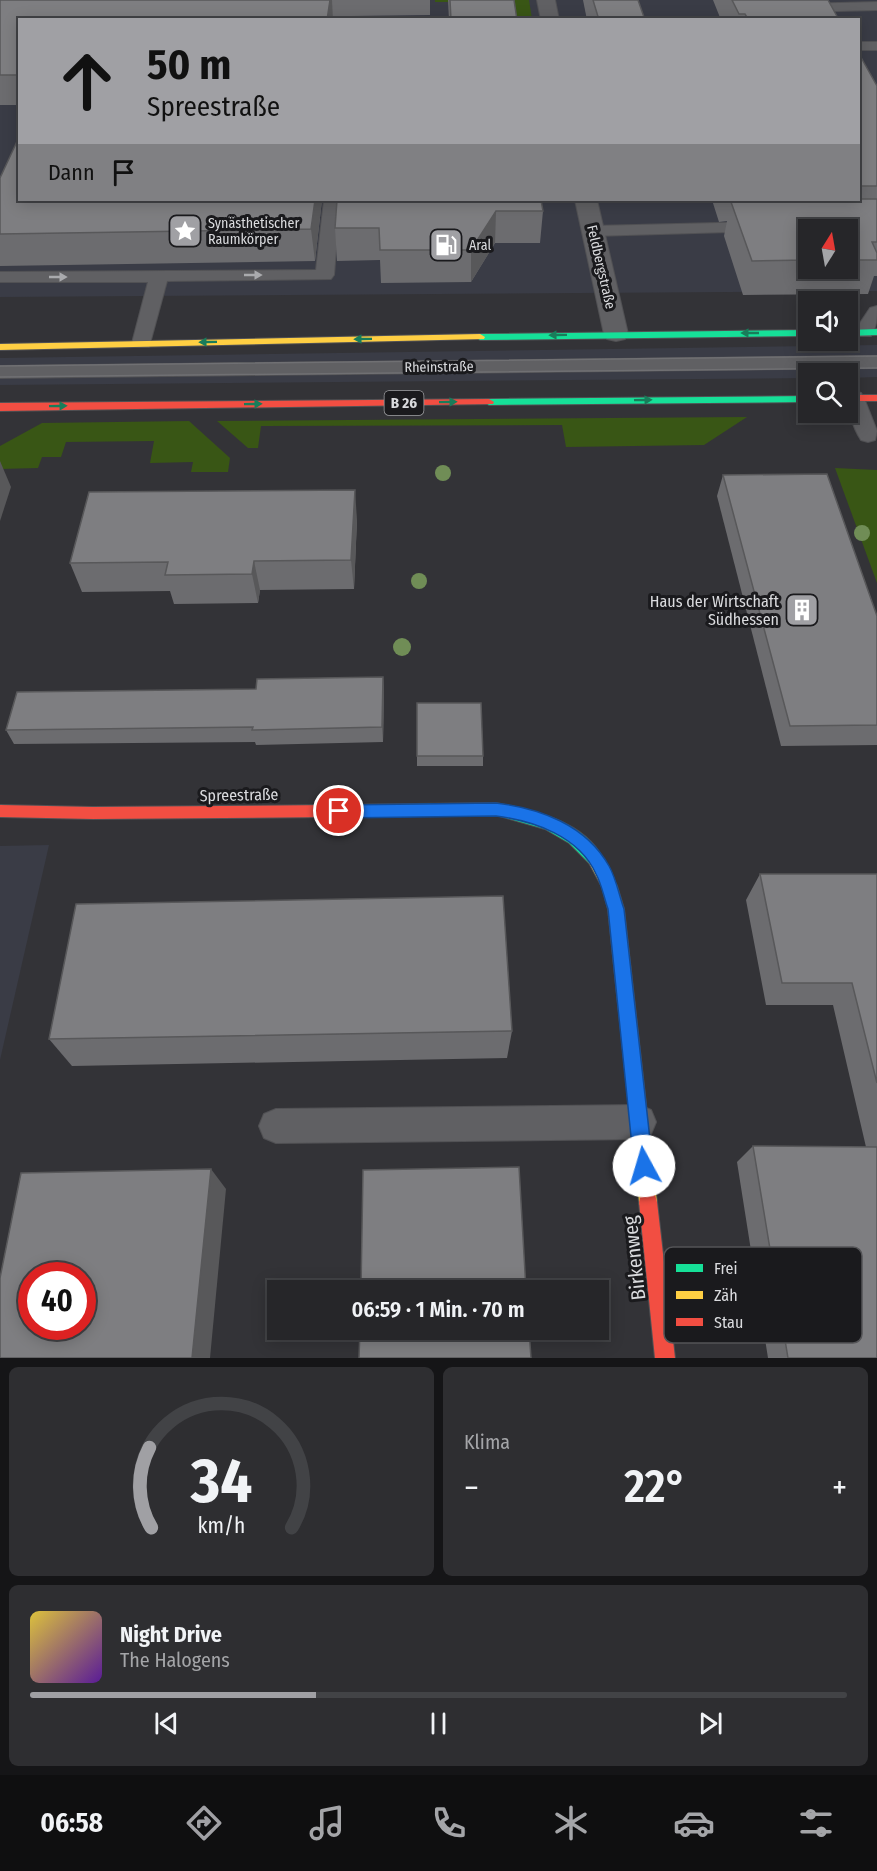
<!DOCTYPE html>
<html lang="de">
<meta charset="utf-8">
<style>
body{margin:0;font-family:"Fira Sans Condensed",sans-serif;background:#2e2e31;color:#f1f3f6;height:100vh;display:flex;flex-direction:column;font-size:22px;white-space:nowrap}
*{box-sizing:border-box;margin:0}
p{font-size:20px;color:#a4a5a8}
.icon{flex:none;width:33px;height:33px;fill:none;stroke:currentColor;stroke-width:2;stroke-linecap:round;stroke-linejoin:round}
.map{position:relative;height:1358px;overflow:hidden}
.details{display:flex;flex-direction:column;gap:9px;padding:9px;background:#151517;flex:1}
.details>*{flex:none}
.top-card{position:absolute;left:18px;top:18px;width:842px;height:183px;border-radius:0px;box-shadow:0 3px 15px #0003,0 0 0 2px #424346;background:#a0a0a4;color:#111;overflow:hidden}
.needle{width:39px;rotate:11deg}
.controls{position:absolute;left:798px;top:219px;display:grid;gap:12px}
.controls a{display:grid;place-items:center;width:60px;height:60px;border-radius:0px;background:#262629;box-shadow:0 3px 15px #0003,0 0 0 2px #424346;font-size:30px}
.speed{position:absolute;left:18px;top:1262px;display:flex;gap:12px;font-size:30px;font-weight:700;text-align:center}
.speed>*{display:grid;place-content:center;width:78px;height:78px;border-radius:50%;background:#262629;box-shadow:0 3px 15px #0003,0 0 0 2px #424346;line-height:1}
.speed .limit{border:9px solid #d22;background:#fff;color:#111}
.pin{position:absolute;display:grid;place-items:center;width:51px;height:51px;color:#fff;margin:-26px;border:3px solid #fff;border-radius:50%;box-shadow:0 2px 6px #0007}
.me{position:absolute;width:66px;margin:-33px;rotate:354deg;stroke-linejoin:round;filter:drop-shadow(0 0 4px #0008)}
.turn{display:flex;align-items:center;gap:21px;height:126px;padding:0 30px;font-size:27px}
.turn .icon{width:78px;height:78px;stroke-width:2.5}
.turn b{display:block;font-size:42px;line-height:51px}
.then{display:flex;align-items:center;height:57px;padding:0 30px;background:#0003;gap:12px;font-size:22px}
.big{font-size:45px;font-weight:600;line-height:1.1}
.details .tile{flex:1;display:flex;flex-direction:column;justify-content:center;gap:9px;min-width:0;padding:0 21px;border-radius:9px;background:#2e2e31}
.details .dial{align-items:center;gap:0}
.dial svg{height:156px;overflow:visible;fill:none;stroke:#424346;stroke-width:7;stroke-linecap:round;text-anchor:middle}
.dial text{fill:#f1f3f6;stroke:none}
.song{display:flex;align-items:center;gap:18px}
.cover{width:72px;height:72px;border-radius:9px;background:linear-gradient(135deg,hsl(50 70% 55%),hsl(270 70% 35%))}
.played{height:6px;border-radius:3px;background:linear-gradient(90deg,#a0a0a4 35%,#424346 35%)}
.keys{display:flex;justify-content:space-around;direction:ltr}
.heat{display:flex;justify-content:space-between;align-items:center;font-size:33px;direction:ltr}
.details .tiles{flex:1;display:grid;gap:9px;grid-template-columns:1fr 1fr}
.tile:last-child{grid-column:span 2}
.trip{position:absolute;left:267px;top:1280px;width:342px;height:60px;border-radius:0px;background:#262629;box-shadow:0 3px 15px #0003,0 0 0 2px #424346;font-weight:600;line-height:60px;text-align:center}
.tabs{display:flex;height:96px;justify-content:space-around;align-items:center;background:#0f0f10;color:#a4a5a8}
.tabs .icon{width:42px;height:42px}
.tabs .active{color:#a0a0a4}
.tabs b{font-size:27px;color:#f1f3f6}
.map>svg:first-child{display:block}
.built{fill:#3a3c46;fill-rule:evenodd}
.green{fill:#395615}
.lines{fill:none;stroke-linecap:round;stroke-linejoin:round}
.lane-casing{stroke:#515154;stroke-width:2}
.street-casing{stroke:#515154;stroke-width:2}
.fast-casing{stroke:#515154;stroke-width:2}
.slow-casing{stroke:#515154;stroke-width:2}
.jam-casing{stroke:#515154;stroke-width:2}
.lane{fill:#606063;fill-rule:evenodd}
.street{fill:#606063;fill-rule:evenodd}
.fast{fill:#16e098;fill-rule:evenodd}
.slow{fill:#ffcf43;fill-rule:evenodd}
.jam{fill:#f24e42;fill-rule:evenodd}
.tram{stroke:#707073;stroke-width:1.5}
.tree{fill:#708d56}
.wall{fill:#6c6c6f;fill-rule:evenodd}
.shaded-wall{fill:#58585a}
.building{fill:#7e7e81;stroke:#58585a;stroke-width:1.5;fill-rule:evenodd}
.oneway{fill:#a9aaad}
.oneway2{fill:#187d5a}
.route{fill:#1a73e8;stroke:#114b97;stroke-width:1.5}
.labels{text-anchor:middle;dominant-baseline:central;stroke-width:6;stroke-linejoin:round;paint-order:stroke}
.far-poi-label{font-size:14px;fill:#dadbde;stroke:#1a1a1d;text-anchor:start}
.far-street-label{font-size:14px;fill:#dadbde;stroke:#1a1a1d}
.shield{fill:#1a1a1d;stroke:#a0a1a4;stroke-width:1.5}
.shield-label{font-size:15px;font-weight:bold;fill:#dadbde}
.poi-label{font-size:16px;fill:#dadbde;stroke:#1a1a1d;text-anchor:end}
.street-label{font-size:16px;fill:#dadbde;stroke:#1a1a1d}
.near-street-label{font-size:20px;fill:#dadbde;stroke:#1a1a1d}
.key{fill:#1a1a1d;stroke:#545457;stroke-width:1.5}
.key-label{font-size:16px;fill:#dadbde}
</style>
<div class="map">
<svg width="877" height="1358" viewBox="0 0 877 1358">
<rect width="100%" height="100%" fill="#333337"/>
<g class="built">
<path d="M0 0H877V291L0 297ZM20 20H858V200H20ZM808 230H848V268H808Z"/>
<polygon points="877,345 877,377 848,378 848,374 808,374 808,378 0,385 0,358"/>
<polygon points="49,845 0,1060 0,846"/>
</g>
<g class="green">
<polygon points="435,0 529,0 532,19 511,19 508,2 435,2"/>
<polygon points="747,417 704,445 566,447 562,425 261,426 258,448 248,448 217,421"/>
<polygon points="189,421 230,458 228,472 191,472 193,462 150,463 154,441 66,442 61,457 42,457 38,468 0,469 0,446 42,423"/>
<polygon points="835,468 877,470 877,583"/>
</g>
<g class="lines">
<defs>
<g id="lane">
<polygon points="877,2 877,10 799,12 792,8 799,4"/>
<rect x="858" y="42" width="19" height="8"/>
<polygon points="324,200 340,200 334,275 331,279 167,281 149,347 135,347 132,343 148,282 0,282 0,272 316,270"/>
<polygon points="760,222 766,223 769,227 766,231 593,236 587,235 584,231 587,227 593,226"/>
<path d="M877 306C877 318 877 326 871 336H857L854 332 870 308Z"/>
<polygon points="877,356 877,368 0,378 0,366"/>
<path d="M854 391 861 393 864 398 877 431 875 440 868 442 861 440C852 426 848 409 848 393Z"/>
<polygon points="639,1105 651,1110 656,1122 651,1134 639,1139 276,1143 264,1138 259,1126 264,1114 276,1109"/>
</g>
<g id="street">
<polygon points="537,0 555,0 559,20 541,20"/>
<polygon points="575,200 597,200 628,334 625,339 616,341 607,339 604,334"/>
</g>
<g id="fast">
<polygon points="877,329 877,335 848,336 848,330"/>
<polygon points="808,330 808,336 480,340 475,337 480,334"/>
<polygon points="808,396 808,402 489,405 484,402 489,399"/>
<path d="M496 803C532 810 585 821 603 859L600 864 595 866 590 864 569 843 545 829 496 815 333 817 328 816 326 811 328 806 333 805Z"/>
</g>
<g id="slow">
<polygon points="480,334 485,337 484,339 0,350 0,344"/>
<polygon points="595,852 600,854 617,886 624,909 657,1202 655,1209 648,1211 641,1209 639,1202 608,909 602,887 587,859 590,854"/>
</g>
<g id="jam">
<rect x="848" y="395" width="29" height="6"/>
<polygon points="489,399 494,402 493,404 0,411 0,403"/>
<polygon points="0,805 93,807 333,805 338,806 340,811 338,816 333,817 93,819 0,817"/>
<polygon points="648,1193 655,1195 657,1202 675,1358 655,1358 639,1202 641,1195"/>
</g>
</defs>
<use href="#lane" class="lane-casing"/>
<use href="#street" class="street-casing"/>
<use href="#fast" class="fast-casing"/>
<use href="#slow" class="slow-casing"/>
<use href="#jam" class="jam-casing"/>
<use href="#lane" class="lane"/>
<use href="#street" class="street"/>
<use href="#fast" class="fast"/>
<use href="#slow" class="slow"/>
<use href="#jam" class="jam"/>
<g class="tram">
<polyline points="0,366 877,356"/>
<polyline points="0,377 877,368"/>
</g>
</g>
<g class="tree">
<circle cx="443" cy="473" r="8"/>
<circle cx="862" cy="533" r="8"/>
<circle cx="419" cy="581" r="8"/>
<circle cx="402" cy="647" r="9"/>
</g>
<g class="wall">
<polygon points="0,0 430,0 430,15 20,20 20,105 0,105"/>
<polygon points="448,0 514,0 517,20 449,20"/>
<polygon points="583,0 638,0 645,20 587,20"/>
<polygon points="713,0 828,0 839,20 721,20"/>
<path d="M858 52 877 86V276H874L868 294 743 295 724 236 727 221 719 222 712 200H858ZM808 230H848V268H808Z"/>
<polygon points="0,178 20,200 322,200 315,261 0,266"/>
<polygon points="337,200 543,211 540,243 495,243 471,282 381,283 380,260 337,261 335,228"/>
<polygon points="723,475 877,616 877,745 781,746 717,496"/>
<polygon points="357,520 354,589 260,590 258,603 174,604 170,591 82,592 70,563"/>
<polygon points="383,677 384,692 383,742 256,745 255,742 14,744 6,730 256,689"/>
<rect x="417" y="756" width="66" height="10"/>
<polygon points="760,874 877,874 877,1358 768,1358 737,1162 753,1146 866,1147 833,1005 766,1005 746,900"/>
<polygon points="512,1031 507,1058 72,1066 49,1039"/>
</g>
<g class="shaded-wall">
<polygon points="330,0 332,0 333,20 327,20"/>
<polygon points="315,200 322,200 315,261 311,229"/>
<polygon points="496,211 495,243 471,282 471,250"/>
<polygon points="0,461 11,487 0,521"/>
<polygon points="355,490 357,520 354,589 351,560"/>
<polygon points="254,561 260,590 258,603 252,574"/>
<polygon points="383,677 384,692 383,742 382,727"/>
<polygon points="211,1169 226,1189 210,1358 192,1358"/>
</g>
<g class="building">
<polygon points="0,0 330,0 327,20 20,20 20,75 0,75"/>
<polygon points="450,0 514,0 517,20 451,20"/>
<polygon points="593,0 638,0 645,20 599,20"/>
<polygon points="732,0 828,0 839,20 748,19 745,14 739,14"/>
<polygon points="858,52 877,86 877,186 858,186"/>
<polygon points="20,135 20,200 315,200 311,229 0,234 0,178"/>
<polygon points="858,199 877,199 877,242 872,242 877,253 877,260 848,260 848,230 808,230 808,260 752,261 731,202"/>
<polygon points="337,200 541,200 543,211 496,211 471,250 380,250 379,228 335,228"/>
<polygon points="827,474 877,616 877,725 790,726 723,475"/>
<polygon points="355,490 351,560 254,561 252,574 165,575 168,562 70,563 89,492"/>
<polygon points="383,677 382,727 252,730 253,727 6,730 17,692 256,689 257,679"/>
<polygon points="417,703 481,703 483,756 417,756"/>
<polygon points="760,874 877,874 877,1083 852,983 782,983"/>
<polygon points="503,896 512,1031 49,1039 76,904"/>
<polygon points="753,1146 877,1147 877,1358 788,1358"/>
<polygon points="519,1167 526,1290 361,1290 363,1170"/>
<path d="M211 1169 192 1358H0V1278L21 1173ZM32 1275H82V1326H32Z"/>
<polygon points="360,1329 529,1329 531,1358 359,1358"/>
</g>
<defs><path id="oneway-solid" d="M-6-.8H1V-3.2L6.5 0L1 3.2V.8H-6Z" transform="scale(1.5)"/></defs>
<g class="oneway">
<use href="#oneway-solid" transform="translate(253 275)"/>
<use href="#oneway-solid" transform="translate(58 277)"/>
</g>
<g class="oneway2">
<use href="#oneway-solid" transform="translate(750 333) rotate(180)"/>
<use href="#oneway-solid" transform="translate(558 335) rotate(179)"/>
<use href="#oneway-solid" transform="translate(363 339) rotate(179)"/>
<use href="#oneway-solid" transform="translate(208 342) rotate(179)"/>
<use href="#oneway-solid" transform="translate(643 400) rotate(-1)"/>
<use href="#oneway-solid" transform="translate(448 402) rotate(-1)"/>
<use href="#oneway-solid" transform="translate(253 404) rotate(-1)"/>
<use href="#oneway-solid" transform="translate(58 406) rotate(-1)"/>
</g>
<path class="route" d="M496 803C540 808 586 825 609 866 616 878 619 895 624 909L653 1166 650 1173 644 1175 637 1173 634 1166 608 909C604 898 602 885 596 874 579 836 534 821 496 816L339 818 333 816 331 811 333 806 339 805Z"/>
<defs>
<symbol id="sight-square" viewBox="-11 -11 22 22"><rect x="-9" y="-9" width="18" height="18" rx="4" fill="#a0a0a4" stroke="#1a1a1d"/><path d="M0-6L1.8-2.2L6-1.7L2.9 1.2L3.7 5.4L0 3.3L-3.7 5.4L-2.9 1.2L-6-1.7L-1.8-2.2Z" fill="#fff"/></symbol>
<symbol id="fuel-square" viewBox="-11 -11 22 22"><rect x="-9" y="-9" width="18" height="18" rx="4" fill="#a0a0a4" stroke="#1a1a1d"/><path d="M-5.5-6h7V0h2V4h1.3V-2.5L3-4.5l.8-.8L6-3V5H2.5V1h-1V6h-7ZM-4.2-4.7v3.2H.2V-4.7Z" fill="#fff"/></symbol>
<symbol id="building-square" viewBox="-11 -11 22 22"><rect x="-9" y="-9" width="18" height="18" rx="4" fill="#a0a0a4" stroke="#1a1a1d"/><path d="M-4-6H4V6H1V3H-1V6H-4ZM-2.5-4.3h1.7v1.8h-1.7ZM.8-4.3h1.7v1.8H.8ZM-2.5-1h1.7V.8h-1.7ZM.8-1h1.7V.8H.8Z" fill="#fff"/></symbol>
</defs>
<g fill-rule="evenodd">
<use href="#sight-square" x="166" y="212" width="38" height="38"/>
<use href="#fuel-square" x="427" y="226" width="38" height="38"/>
<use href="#building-square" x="783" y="591" width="38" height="38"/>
</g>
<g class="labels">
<g class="far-poi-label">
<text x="208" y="223">Synästhetischer<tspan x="208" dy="16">Raumkörper</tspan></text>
<text x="469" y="245">Aral</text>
</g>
<g class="far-street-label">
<text transform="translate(601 267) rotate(77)">Feldbergstraße</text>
<text transform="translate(439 367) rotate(-1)">Rheinstraße</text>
</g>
<rect class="shield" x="384.5" y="391" width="39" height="24" rx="4.5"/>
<g class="shield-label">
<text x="404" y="403">B 26</text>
</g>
<g class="poi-label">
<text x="779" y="601">Haus der Wirtschaft<tspan x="779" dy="18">Südhessen</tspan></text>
</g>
<g class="street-label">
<text transform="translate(239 795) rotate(-1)">Spreestraße</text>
</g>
<g class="near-street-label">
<text transform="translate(634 1258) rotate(-96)">Birkenweg</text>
</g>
</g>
<rect x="664" y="1247" width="198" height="96" rx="9" class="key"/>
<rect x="676" y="1264" width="27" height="8" fill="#16e098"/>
<rect x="676" y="1291" width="27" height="8" fill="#ffcf43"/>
<rect x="676" y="1318" width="27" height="8" fill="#f24e42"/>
<g class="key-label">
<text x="714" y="1274">Frei</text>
<text x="714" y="1301">Zäh</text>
<text x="714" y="1328">Stau</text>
</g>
</svg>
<div class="controls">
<a><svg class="needle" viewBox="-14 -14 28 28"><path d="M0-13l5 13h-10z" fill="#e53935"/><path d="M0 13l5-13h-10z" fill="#a4a5a8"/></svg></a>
<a><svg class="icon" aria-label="sound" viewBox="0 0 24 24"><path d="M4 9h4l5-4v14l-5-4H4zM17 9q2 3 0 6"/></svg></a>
<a><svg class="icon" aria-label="search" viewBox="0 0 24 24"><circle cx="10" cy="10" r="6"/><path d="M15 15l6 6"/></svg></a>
</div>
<div class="speed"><div class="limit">40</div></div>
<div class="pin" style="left:339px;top:811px;background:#d93025"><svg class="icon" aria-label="arrive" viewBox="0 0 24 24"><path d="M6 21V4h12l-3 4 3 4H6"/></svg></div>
<svg class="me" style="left:644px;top:1166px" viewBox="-20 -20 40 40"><circle r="19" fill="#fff"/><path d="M0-13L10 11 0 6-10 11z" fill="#1a73e8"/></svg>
<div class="trip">06:59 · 1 Min. · 70 m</div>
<div class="top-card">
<div class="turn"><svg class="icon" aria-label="ahead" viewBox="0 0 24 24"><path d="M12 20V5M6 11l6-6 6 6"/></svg><div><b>50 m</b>Spreestraße</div></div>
<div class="then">Dann<svg class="icon" aria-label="arrive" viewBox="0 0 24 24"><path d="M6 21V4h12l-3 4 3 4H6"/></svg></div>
</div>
</div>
<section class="details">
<div class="tiles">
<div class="tile dial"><svg viewBox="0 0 100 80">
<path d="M14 69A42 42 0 1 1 86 69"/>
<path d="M14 69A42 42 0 0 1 13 28" stroke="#a0a0a4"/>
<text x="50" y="56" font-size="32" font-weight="700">34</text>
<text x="50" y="72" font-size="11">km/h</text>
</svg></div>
<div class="tile"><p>Klima</p>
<div class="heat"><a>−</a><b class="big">22°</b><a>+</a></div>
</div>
<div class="tile">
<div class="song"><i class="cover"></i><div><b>Night Drive</b><p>The Halogens</p></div></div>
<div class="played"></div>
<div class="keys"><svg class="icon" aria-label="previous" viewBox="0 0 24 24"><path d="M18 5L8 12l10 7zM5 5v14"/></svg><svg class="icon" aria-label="pause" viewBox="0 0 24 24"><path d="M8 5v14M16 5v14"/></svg><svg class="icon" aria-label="next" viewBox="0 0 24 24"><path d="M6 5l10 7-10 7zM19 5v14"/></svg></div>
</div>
</div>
</section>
<nav class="tabs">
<b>06:58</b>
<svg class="icon active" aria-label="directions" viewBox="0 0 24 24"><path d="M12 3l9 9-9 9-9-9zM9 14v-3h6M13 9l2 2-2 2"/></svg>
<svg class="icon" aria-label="music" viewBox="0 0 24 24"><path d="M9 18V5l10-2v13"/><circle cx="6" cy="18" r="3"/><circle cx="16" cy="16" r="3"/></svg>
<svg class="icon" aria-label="phone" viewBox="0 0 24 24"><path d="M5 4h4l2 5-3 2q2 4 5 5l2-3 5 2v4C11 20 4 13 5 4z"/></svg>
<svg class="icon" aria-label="climate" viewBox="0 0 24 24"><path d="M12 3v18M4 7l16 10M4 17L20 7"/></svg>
<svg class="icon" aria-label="car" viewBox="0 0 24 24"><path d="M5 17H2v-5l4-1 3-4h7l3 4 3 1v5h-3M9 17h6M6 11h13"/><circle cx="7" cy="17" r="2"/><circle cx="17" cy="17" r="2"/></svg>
<svg class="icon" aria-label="filters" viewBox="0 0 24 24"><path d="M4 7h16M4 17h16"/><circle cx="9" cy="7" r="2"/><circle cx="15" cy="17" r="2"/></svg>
</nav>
